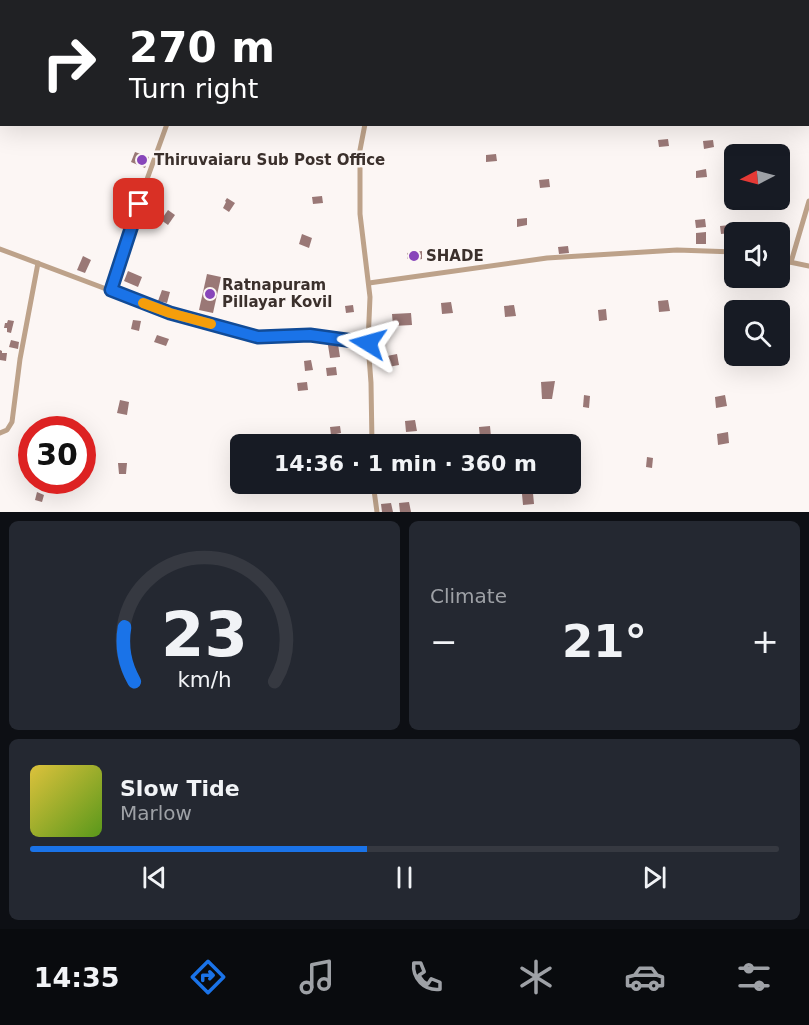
<!DOCTYPE html>
<meta charset="utf-8">
<style>
body{margin:0;font-family:"DejaVu Sans",sans-serif;background:#242831;color:#f1f3f6;height:100vh;display:flex;flex-direction:column;font-size:22px;white-space:nowrap}
*{box-sizing:border-box;margin:0}
p{font-size:20px;color:#9ea1a6}
.icon{flex:none;width:33px;height:33px;fill:none;stroke:currentColor;stroke-width:2;stroke-linecap:round;stroke-linejoin:round}
.map{position:relative;height:512px;overflow:hidden}
.details{display:flex;flex-direction:column;gap:9px;padding:9px;background:#0d0f14;flex:1}
.details>*{flex:none}
.top-card{position:absolute;left:0px;top:0px;width:810px;height:126px;box-shadow:0 6px 24px #0002;background:#202124;color:#fff;overflow:hidden}
.needle{width:39px;rotate:264deg}
.tools{position:absolute;left:724px;top:144px;display:grid;gap:12px}
.tools a{display:grid;place-items:center;width:66px;height:66px;border-radius:9px;background:#171b24;box-shadow:0 6px 24px #0002;font-size:30px}
.speed{position:absolute;left:18px;top:416px;display:flex;gap:12px;font-size:30px;font-weight:700;text-align:center}
.speed>*{display:grid;place-content:center;width:78px;height:78px;border-radius:50%;background:#171b24;box-shadow:0 6px 24px #0002;line-height:1}
.speed .limit{border:9px solid #d22;background:#fff;color:#111}
.pin{position:absolute;display:grid;place-items:center;width:51px;height:51px;color:#fff;margin:-26px;border-radius:12px;box-shadow:0 3px 9px #0006}
.me{position:absolute;width:66px;margin:-33px;rotate:278deg;stroke-linejoin:round;filter:drop-shadow(0 0 4px #0008)}
.turn{display:flex;align-items:center;gap:21px;height:126px;padding:0 30px;font-size:27px}
.turn .icon{width:78px;height:78px;stroke-width:2.5}
.turn b{display:block;font-size:42px;line-height:51px}
.big{font-size:45px;font-weight:700;line-height:1.1}
.details .tile{flex:1;display:flex;flex-direction:column;justify-content:center;gap:9px;min-width:0;padding:0 21px;border-radius:9px;background:#242831}
.details .dial{align-items:center;gap:0}
.dial svg{height:156px;overflow:visible;fill:none;stroke:#363941;stroke-width:7;stroke-linecap:round;text-anchor:middle}
.dial text{fill:#f1f3f6;stroke:none}
.song{display:flex;align-items:center;gap:18px}
.cover{width:72px;height:72px;border-radius:9px;background:linear-gradient(135deg,hsl(50 70% 55%),hsl(90 70% 35%))}
.played{height:6px;border-radius:3px;background:linear-gradient(90deg,#1a73e8 45%,#363941 45%)}
.keys{display:flex;justify-content:space-around;direction:ltr}
.heat{display:flex;justify-content:space-between;align-items:center;font-size:33px;direction:ltr}
.details .tiles{flex:1;display:grid;gap:9px;grid-template-columns:1fr 1fr}
.tile:last-child{grid-column:span 2}
.trip{position:absolute;left:230px;top:434px;width:351px;height:60px;border-radius:9px;background:#171b24;box-shadow:0 6px 24px #0002;font-weight:700;line-height:60px;text-align:center}
.dock{display:flex;height:96px;justify-content:space-around;align-items:center;background:#090b0e;color:#9ea1a6}
.dock .icon{width:42px;height:42px}
.dock .selected{color:#1a73e8}
.dock b{font-size:27px;color:#f1f3f6}
.map>svg:first-child{display:block}
.building{fill:#9a7876}
.lines{fill:none;stroke-linecap:round;stroke-linejoin:round}
.street{stroke:#bda28a;stroke-width:5}
.route-casing{stroke:#114b97;stroke-width:15}
.route{stroke:#1a73e8;stroke-width:10}
.slow{stroke:#f59e0b;stroke-width:10}
.poi-dot{fill:#8846ba;stroke:#fcf6f4;stroke-width:2}
.labels{text-anchor:middle;dominant-baseline:central;stroke-width:5;stroke-linejoin:round;paint-order:stroke}
.poi-label{font-size:15px;font-weight:bold;fill:#3b302c;stroke:#fcf6f4;text-anchor:start}
</style>
<div class="map">
<svg width="809" height="512" viewBox="0 0 809 512">
<rect width="100%" height="100%" fill="#fcf6f4"/>
<g class="building">
<polygon points="668,139 669,146 659,147 658,140"/>
<polygon points="713,140 714,147 704,149 703,141"/>
<polygon points="135,152 149,157 145,168 131,162"/>
<polygon points="496,154 497,161 486,162 486,155"/>
<polygon points="706,169 707,177 696,178 696,171"/>
<polygon points="549,179 550,187 540,188 539,180"/>
<polygon points="322,196 323,203 313,204 312,197"/>
<polygon points="227,198 235,203 229,212 223,208 226,202 225,201"/>
<polygon points="168,210 175,215 168,225 161,220"/>
<polygon points="527,218 527,225 517,227 517,219"/>
<polygon points="705,219 706,227 696,228 695,220"/>
<polygon points="730,225 731,233 721,234 720,226"/>
<polygon points="706,232 706,244 696,244 696,233"/>
<polygon points="302,234 312,238 309,248 299,244"/>
<polygon points="568,246 569,253 559,254 558,247"/>
<polygon points="422,251 422,259 410,261 409,258 407,259 407,253"/>
<polygon points="83,256 91,260 85,273 77,270"/>
<polygon points="128,271 142,277 138,287 124,281"/>
<polygon points="207,274 221,277 213,313 199,310"/>
<polygon points="162,290 170,292 167,303 158,301"/>
<polygon points="668,300 670,311 659,312 658,301"/>
<polygon points="451,302 453,313 442,314 441,303"/>
<polygon points="353,305 354,312 346,313 345,306"/>
<polygon points="514,305 516,316 505,317 504,306"/>
<polygon points="606,309 607,320 599,321 598,310"/>
<polygon points="411,313 412,325 393,326 392,314"/>
<polygon points="8,320 14,321 11,333 7,332 7,328 4,328 5,323 7,323"/>
<polygon points="133,320 141,321 139,331 131,329"/>
<polygon points="157,335 169,339 166,346 154,342"/>
<polygon points="11,340 19,342 18,349 9,347"/>
<polygon points="338,344 340,357 330,358 328,345"/>
<polygon points="0,350 2,351 2,353 7,353 6,361 0,360"/>
<polygon points="397,354 399,365 388,367 387,356"/>
<polygon points="311,360 313,370 305,371 304,361"/>
<polygon points="336,367 337,375 327,376 326,368"/>
<polygon points="555,381 552,399 542,399 541,382"/>
<polygon points="307,382 308,390 298,391 297,383"/>
<polygon points="584,395 590,396 589,408 583,407"/>
<polygon points="725,395 727,406 716,408 715,397"/>
<polygon points="120,400 129,402 127,415 117,413"/>
<polygon points="415,420 417,431 406,432 405,421"/>
<polygon points="340,426 341,433 331,435 330,427"/>
<polygon points="490,426 491,437 480,438 479,427"/>
<polygon points="728,432 729,443 718,445 717,434"/>
<polygon points="647,457 653,458 652,468 646,467"/>
<polygon points="118,463 127,463 126,474 119,474"/>
<polygon points="37,492 44,495 42,502 35,500"/>
<polygon points="533,493 534,504 523,505 522,494"/>
<polygon points="409,502 411,512 400,512 399,503"/>
<polygon points="391,503 393,512 382,512 381,504"/>
</g>
<g class="lines">
<g class="street">
<polyline points="491,0 494,2"/>
<polyline points="782,0 793,2"/>
<polyline points="214,2 214,0"/>
<polyline points="436,2 438,0"/>
<polyline points="662,2 666,0"/>
<polyline points="808,6 809,6"/>
<polyline points="365,124 360,150 360,214 370,297 368,343 371,383 372,444"/>
<polyline points="0,249 170,313 258,337 310,335 368,343"/>
<polyline points="780,260 809,266"/>
<polyline points="791,262 809,201"/>
<polyline points="369,283 547,258 677,250 735,252"/>
<polyline points="111,290 146,182 167,124"/>
<polyline points="0,433 7,430 12,422 20,359 38,263"/>
<polyline points="373,483 377,512"/>
</g>
</g>
<g class="lines">
<defs>
<polyline id="route" points="139,204 111,290 170,313 258,337 310,335 368,343"/>
</defs>
<use href="#route" class="route-casing"/>
<use href="#route" class="route"/>
<polyline class="slow" points="143,303 170,313 211,324"/>
</g>
<g class="poi-dot">
<circle cx="142" cy="160" r="6"/>
<circle cx="414" cy="256" r="6"/>
<circle cx="210" cy="294" r="6"/>
</g>
<g class="labels">
<g class="poi-label">
<text x="154" y="160">Thiruvaiaru Sub Post Office</text>
<text x="426" y="256">SHADE</text>
<text x="222" y="285">Ratnapuram<tspan x="222" dy="17">Pillayar Kovil</tspan></text>
</g>
</g>
</svg>
<div class="tools">
<a><svg class="needle" viewBox="-14 -14 28 28"><path d="M0-13l5 13h-10z" fill="#e53935"/><path d="M0 13l5-13h-10z" fill="#9ea1a6"/></svg></a>
<a><svg class="icon" aria-label="sound" viewBox="0 0 24 24"><path d="M4 9h4l5-4v14l-5-4H4zM17 9q2 3 0 6"/></svg></a>
<a><svg class="icon" aria-label="search" viewBox="0 0 24 24"><circle cx="10" cy="10" r="6"/><path d="M15 15l6 6"/></svg></a>
</div>
<div class="speed"><div class="limit">30</div></div>
<div class="pin" style="left:139px;top:204px;background:#d93025"><svg class="icon" aria-label="arrive" viewBox="0 0 24 24"><path d="M6 21V4h12l-3 4 3 4H6"/></svg></div>
<svg class="me" style="left:368px;top:343px" viewBox="-20 -20 40 40"><path d="M0-17L14 15 0 8-14 15z" fill="#1a73e8" stroke="#fff" stroke-width="4"/></svg>
<div class="trip">14:36 · 1 min · 360 m</div>
<div class="top-card">
<div class="turn"><svg class="icon" aria-label="right" viewBox="0 0 24 24"><path d="M7 20v-9h11M14 6l5 5-5 5"/></svg><div><b>270 m</b>Turn right</div></div>
</div>
</div>
<section class="details">
<div class="tiles">
<div class="tile dial"><svg viewBox="0 0 100 80">
<path d="M14 69A42 42 0 1 1 86 69"/>
<path d="M14 69A42 42 0 0 1 9 41" stroke="#1a73e8"/>
<text x="50" y="56" font-size="32" font-weight="700">23</text>
<text x="50" y="72" font-size="11">km/h</text>
</svg></div>
<div class="tile"><p>Climate</p>
<div class="heat"><a>−</a><b class="big">21°</b><a>+</a></div>
</div>
<div class="tile">
<div class="song"><i class="cover"></i><div><b>Slow Tide</b><p>Marlow</p></div></div>
<div class="played"></div>
<div class="keys"><svg class="icon" aria-label="previous" viewBox="0 0 24 24"><path d="M18 5L8 12l10 7zM5 5v14"/></svg><svg class="icon" aria-label="pause" viewBox="0 0 24 24"><path d="M8 5v14M16 5v14"/></svg><svg class="icon" aria-label="next" viewBox="0 0 24 24"><path d="M6 5l10 7-10 7zM19 5v14"/></svg></div>
</div>
</div>
</section>
<nav class="dock">
<b>14:35</b>
<svg class="icon selected" aria-label="directions" viewBox="0 0 24 24"><path d="M12 3l9 9-9 9-9-9zM9 14v-3h6M13 9l2 2-2 2"/></svg>
<svg class="icon" aria-label="music" viewBox="0 0 24 24"><path d="M9 18V5l10-2v13"/><circle cx="6" cy="18" r="3"/><circle cx="16" cy="16" r="3"/></svg>
<svg class="icon" aria-label="phone" viewBox="0 0 24 24"><path d="M5 4h4l2 5-3 2q2 4 5 5l2-3 5 2v4C11 20 4 13 5 4z"/></svg>
<svg class="icon" aria-label="climate" viewBox="0 0 24 24"><path d="M12 3v18M4 7l16 10M4 17L20 7"/></svg>
<svg class="icon" aria-label="car" viewBox="0 0 24 24"><path d="M5 17H2v-5l4-1 3-4h7l3 4 3 1v5h-3M9 17h6M6 11h13"/><circle cx="7" cy="17" r="2"/><circle cx="17" cy="17" r="2"/></svg>
<svg class="icon" aria-label="filters" viewBox="0 0 24 24"><path d="M4 7h16M4 17h16"/><circle cx="9" cy="7" r="2"/><circle cx="15" cy="17" r="2"/></svg>
</nav>
